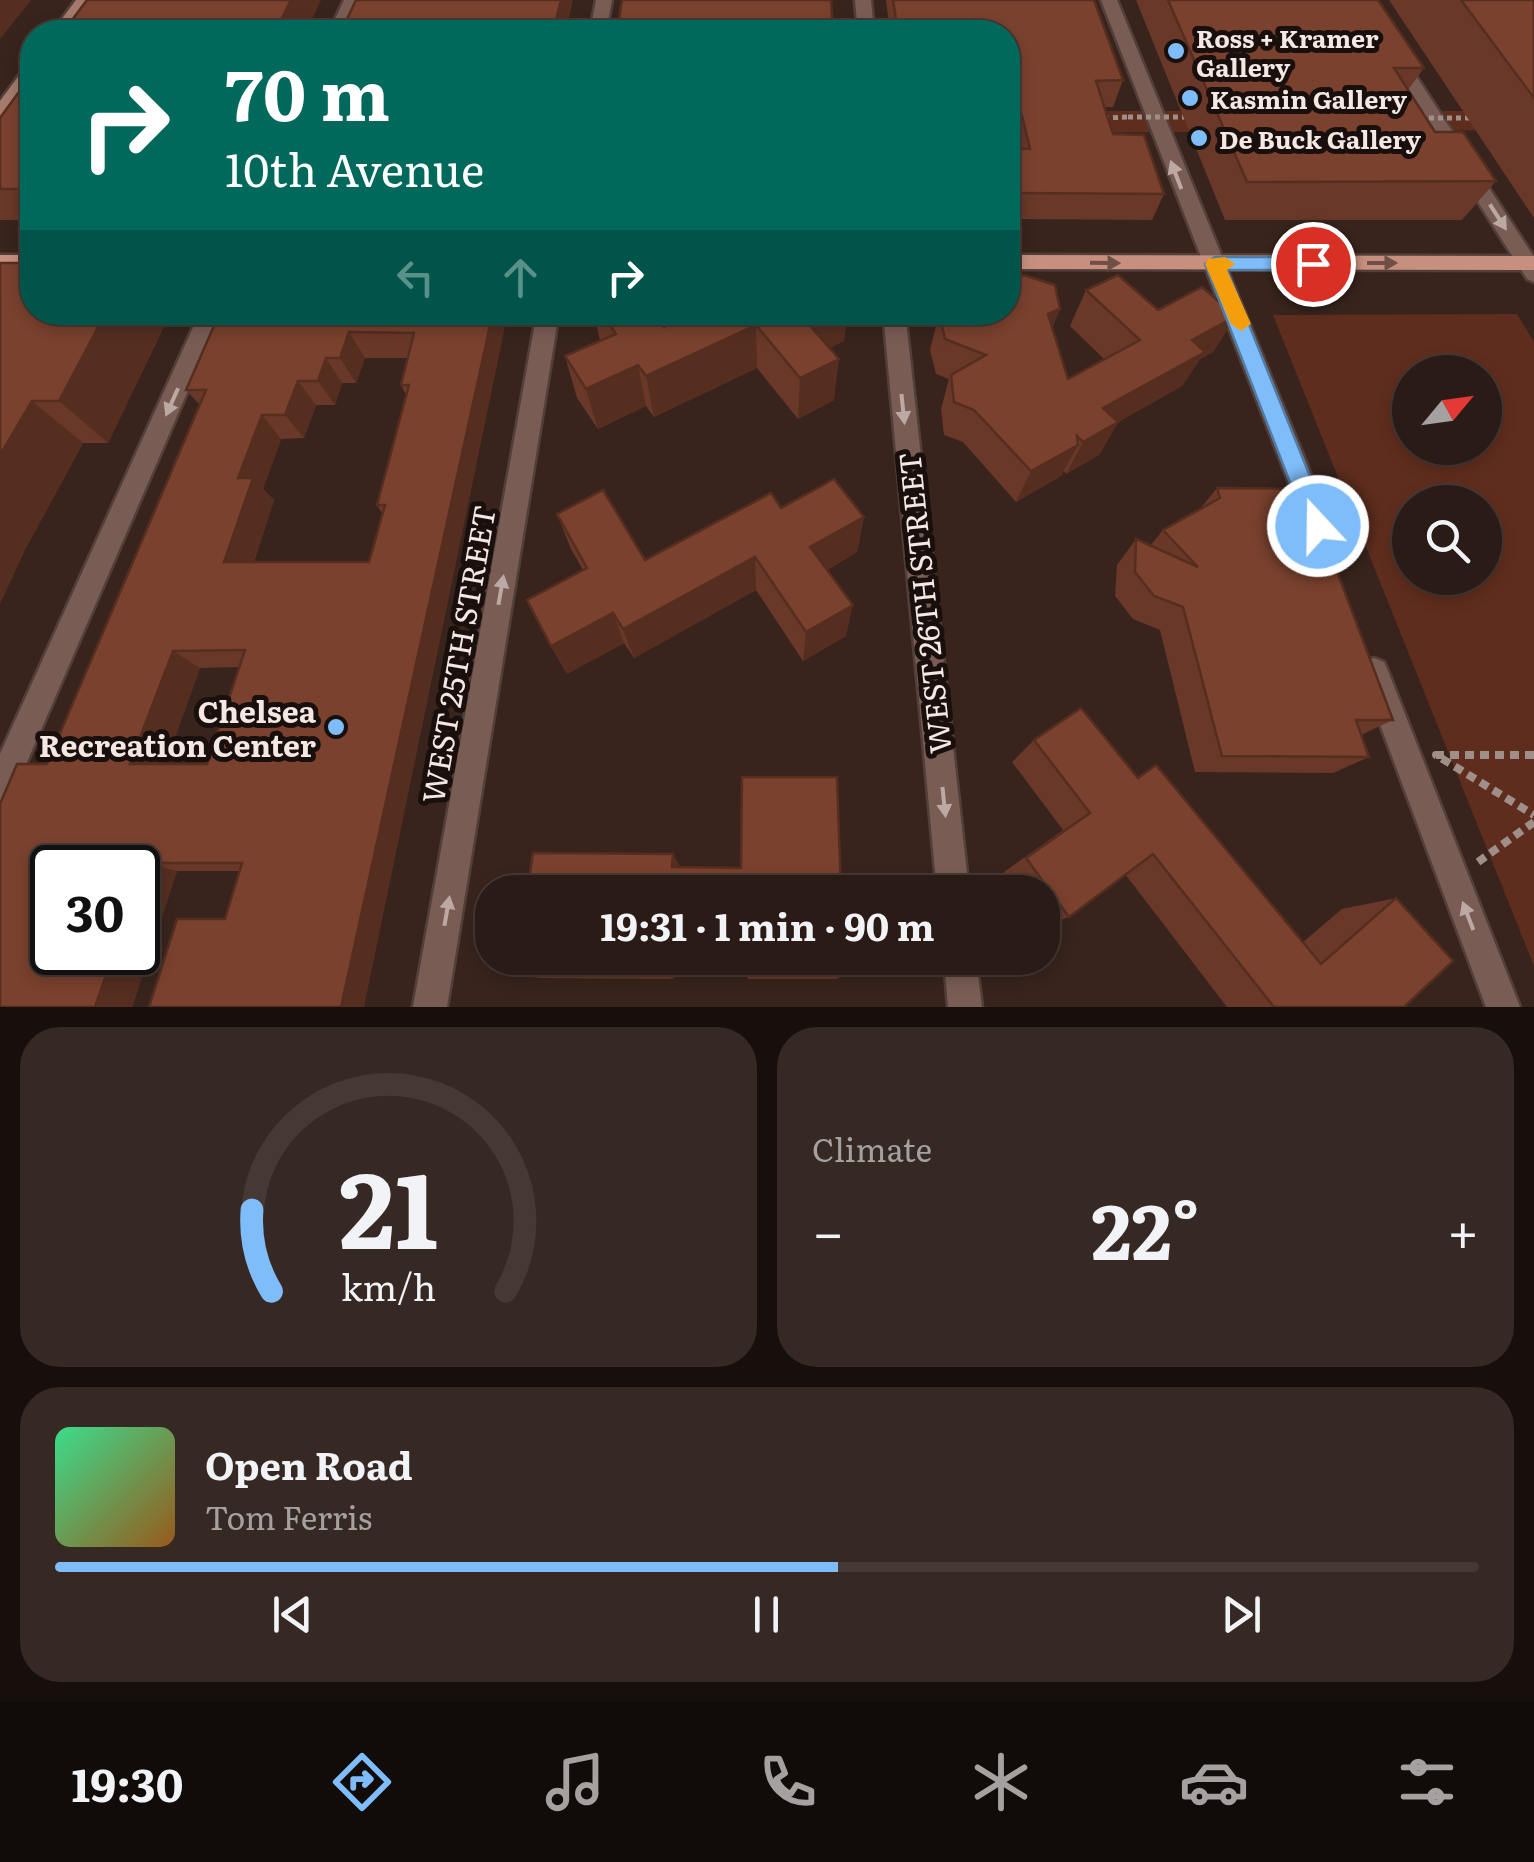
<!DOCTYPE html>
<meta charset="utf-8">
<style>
body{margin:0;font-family:Literata,serif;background:#362823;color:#f1f3f6;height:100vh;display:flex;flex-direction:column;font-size:38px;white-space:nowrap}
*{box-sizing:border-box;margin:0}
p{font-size:32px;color:#a5a1a1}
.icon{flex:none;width:55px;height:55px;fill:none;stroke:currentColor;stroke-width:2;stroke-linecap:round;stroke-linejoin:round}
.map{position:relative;height:1007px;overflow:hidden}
.drawer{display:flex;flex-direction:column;gap:20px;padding:20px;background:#170f0c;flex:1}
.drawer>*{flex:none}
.hud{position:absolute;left:20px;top:20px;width:1000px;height:305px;border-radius:40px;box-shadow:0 5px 15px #0003,0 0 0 2px #463935;background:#00695c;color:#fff;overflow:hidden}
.needle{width:65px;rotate:61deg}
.tools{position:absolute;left:1392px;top:355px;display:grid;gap:20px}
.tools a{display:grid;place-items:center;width:110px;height:110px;border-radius:50%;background:#2a1b16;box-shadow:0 5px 15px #0003,0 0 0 2px #463935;font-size:50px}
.speed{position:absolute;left:30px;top:845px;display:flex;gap:20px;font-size:50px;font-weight:700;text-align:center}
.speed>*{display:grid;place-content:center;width:130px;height:130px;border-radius:50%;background:#2a1b16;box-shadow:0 5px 15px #0003,0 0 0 2px #463935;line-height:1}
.speed .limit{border:5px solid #111;border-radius:15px;background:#fff;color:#111}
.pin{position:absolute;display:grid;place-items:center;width:85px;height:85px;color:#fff;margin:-42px;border:5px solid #fff;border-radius:50%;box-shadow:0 2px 10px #0007}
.me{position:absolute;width:110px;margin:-55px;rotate:339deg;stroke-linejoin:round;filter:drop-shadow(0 0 8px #0008)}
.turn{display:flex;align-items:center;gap:35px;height:210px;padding:0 40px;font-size:45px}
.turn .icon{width:130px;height:130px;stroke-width:2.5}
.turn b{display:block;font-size:70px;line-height:85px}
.lanes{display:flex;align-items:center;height:95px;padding:0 40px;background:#0003;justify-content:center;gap:50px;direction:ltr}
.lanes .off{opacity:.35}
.big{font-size:75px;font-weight:700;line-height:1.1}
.drawer .tile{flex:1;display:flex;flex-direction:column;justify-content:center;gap:15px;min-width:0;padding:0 35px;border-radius:40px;background:#362823}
.drawer .dial{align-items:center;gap:0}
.dial svg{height:260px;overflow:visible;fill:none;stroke:#463935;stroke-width:7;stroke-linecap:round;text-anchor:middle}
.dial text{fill:#f1f3f6;stroke:none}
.song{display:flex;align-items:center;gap:30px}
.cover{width:120px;height:120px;border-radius:15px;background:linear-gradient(135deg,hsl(150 70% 55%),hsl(30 70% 35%))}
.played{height:10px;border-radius:5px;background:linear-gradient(90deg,#7fbdfa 55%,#463935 55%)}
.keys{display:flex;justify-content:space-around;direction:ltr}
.heat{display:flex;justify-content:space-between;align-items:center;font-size:55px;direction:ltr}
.drawer .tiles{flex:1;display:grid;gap:20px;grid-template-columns:1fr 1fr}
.tile:last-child{grid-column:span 2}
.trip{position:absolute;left:475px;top:875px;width:585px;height:100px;border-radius:40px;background:#2a1b16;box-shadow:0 5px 15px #0003,0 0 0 2px #463935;font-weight:700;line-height:100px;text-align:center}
.menu{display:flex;height:160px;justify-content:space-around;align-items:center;background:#110b09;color:#a5a1a1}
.menu .icon{width:70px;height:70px}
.menu .current{color:#7fbdfa}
.menu b{font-size:45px;color:#f1f3f6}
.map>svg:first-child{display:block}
.green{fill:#5f2d1d;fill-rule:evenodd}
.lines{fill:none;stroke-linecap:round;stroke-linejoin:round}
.street-casing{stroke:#523f39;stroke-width:5}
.secondary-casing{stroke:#523f39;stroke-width:5}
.primary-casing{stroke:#523f39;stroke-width:5}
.path-far1{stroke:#a08f89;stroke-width:5;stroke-dasharray:5 4;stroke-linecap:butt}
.path{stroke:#a08f89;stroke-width:8;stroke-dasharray:9 6;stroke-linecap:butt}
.street{fill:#795d55;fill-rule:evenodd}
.secondary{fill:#a57a6c;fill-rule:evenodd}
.primary{fill:#c7907e;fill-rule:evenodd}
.path-bridge{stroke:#a08f89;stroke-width:5;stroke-dasharray:5 4;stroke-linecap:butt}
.wall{fill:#693828;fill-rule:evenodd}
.shaded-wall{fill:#552e20}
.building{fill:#7a412e;stroke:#552e20;stroke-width:2.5;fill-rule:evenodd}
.oneway{fill:#bda9a3}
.oneway2{fill:#705046}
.route{fill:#7fbdfa;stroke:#537ba2;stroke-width:2.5}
.slow{fill:#f59e0b}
.poi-dot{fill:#7fbdfa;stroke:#19100d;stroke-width:4}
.labels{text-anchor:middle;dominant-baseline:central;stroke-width:10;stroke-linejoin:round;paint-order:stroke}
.far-poi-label{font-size:25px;font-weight:bold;fill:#f5e7e2;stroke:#19100d;text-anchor:start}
.street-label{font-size:30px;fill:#f5e7e2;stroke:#19100d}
.poi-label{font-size:30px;font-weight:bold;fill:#f5e7e2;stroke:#19100d;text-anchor:end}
</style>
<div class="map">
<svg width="1534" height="1007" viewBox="0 0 1534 1007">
<rect width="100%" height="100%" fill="#38241d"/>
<g class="green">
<polygon points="1008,111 1534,111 1534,130 1008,133"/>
<path d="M1517 314 1534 342V966L1273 315ZM1410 372H1485V448H1410ZM1410 502H1485V578H1410Z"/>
</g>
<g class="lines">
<defs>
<g id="street">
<polygon points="344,0 360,0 345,32 329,32"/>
<polygon points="596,0 612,0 606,32 590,32"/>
<polygon points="855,0 871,0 874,32 858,32"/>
<polygon points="1101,0 1117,0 1330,521 1326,529 1317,532 1308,529 1304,521"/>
<polygon points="1396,54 1405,59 1534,257 1534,282 1527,279 1387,59"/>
<polygon points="200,312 222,312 11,799 0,803 0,754"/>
<polygon points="537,312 559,312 447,1007 413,1007"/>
<polygon points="883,312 905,312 969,892 937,892"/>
<polygon points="1374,658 1384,662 1388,671 1520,1007 1486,1007 1360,671 1364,662"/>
<polygon points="944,958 976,958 982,1007 948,1007"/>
</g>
<g id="secondary">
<polygon points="76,0 92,0 68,32 52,32"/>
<polygon points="32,65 32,82 6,118 0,120 0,101 26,66"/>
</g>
<g id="primary">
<rect x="0" y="255" width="32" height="14"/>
<polygon points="1008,255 1534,256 1534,270 1008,269"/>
</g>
</defs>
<use href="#street" class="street-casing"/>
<use href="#secondary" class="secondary-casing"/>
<use href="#primary" class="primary-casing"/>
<polyline class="path-far1" points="1104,118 1128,117"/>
<g class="path">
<polyline points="1534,755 1436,755 1534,815"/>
<polyline points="1478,862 1534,822"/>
</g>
<use href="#street" class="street"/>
<use href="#secondary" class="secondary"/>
<use href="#primary" class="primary"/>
<g class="path-bridge">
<polyline points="1128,117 1188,117"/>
<polyline points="1420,118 1473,118"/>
</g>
</g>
<g class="wall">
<polygon points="886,0 1094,0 1123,80 1113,107 1104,107 1113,134 1164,194 1152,220 1008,219 1008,148 1016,149 1008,110 1008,32 890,32"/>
<polygon points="1136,0 1378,0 1424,68 1408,90 1435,132 1496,181 1462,220 1225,220"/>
<polygon points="1389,0 1534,0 1534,218"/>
<polygon points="32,74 32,220 0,220 0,118"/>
<polygon points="1086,290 1158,310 1236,316 1213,352 1200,359 1182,386 1118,422 1099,455 1066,474 1064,471 1061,476 1016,502 963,442 944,435 941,409 949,379 936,374 930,350 939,314 1052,328 1068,379 1104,359 1070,326"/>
<polygon points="32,312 171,312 108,443 83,443 27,546"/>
<path d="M220 312H508L225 919 239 871H177L132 1007H0L47 764 200 405 186 390ZM365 358H408L401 385 406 395 377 505 382 513 369 562H254L274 500 263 489 281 439 304 438 316 405H335L342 383H356ZM239 667 207 764H165L200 668Z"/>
<polygon points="593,312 653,312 664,327 697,312 848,312 844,341 829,348 834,400 798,419 757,368 654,417 646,406 598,429 577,398 565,356 600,340"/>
<polygon points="1217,488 1393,720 1361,735 1369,757 1333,773 1195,772 1160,630 1133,619 1115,596 1117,565 1136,539 1150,546 1163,530 1199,510"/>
<polygon points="781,508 864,517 857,552 827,570 846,636 803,661 756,590 634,658 624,643 567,674 551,646 583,570 571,549 557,514 645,560"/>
<polygon points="1034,740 1138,777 1156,765 1303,942 1342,909 1396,898 1404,1007 1227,1007 1125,874 1069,917 1043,926 1042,892 1019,892 1004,872 1063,830 1012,762"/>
<polygon points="519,958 843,958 844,975 837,979 748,979 746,975 746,962 675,962 674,979 539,978 516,974"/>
</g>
<g class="shaded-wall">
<polygon points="0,0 31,0 0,39"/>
<polygon points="291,0 321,0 306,32 275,32"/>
<polygon points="561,0 573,0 566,32 553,32"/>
<polygon points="1060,309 1046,344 1048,314"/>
<polygon points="106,312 171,312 108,443 59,401"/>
<polygon points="493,312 508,312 364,1007 341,1007"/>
<polygon points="818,312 848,312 844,341 802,362 804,319"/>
<polygon points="1236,316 1213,352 1200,359 1182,386 1085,440 1103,408 1192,340"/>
<polygon points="756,325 757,368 654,417 646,376"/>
<polygon points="349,332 365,358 356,383 340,358"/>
<polygon points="326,358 342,383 335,405 318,381"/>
<polygon points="839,359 834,400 798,419 800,378"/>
<polygon points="638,365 646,406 598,429 586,389"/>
<polygon points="298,381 316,405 304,438 285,415"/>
<polygon points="32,401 83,443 27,546 0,604 0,455"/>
<polygon points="262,415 281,439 263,489 274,500 247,582 224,562 238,478"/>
<polygon points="1118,422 1099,455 1066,474 1083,442"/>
<polygon points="1078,445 1061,476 1016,502 1031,471"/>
<polygon points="864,517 857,552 807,581 810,547"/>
<polygon points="755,557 756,590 634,658 623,629"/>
<polygon points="853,605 846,636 803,661 806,632"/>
<polygon points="613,613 624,643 567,674 551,646"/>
<polygon points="173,651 200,668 161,777 130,764"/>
<polygon points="673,854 681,868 672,867"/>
<polygon points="145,863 177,871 132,1007 95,1007 114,952 138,952 138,884"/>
<polygon points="666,958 675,962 674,979 665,975"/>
</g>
<g class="building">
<polygon points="87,0 291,0 275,32 63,32"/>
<polygon points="356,0 561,0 553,32 341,32"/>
<polygon points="622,0 831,0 833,32 617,32"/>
<polygon points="893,0 1094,0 1123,80 1096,81 1113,134 1144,135 1164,194 1008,193 1008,148 1030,149 1010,67 1008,67 1008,32 898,32"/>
<polygon points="1168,0 1378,0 1424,68 1394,68 1435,132 1463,132 1496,181 1247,182"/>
<polygon points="1461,0 1534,0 1534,98"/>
<polygon points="32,74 32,138 26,147 32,147 32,189 0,189 0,118"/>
<polygon points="0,263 32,263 32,312 106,312 59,401 32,401 0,455"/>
<polygon points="1024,275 1055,285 1060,309 1048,314 1068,379 1140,340 1086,290 1118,275 1158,310 1202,287 1236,316 1192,340 1205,352 1103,408 1118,422 1083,442 1077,436 1078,445 1031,471 974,410 954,402 951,375 986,355 945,339 939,314 943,312 1008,312 1008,283"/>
<path d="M220 312H493L341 1007H149L177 919H225L242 863H145L138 884V868H52V952H114L95 1007H0V804L17 764H47L206 390H186ZM349 332 414 333 401 385H409L377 505H385L369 562H224L253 478H238L262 415H285L298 381H318L326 358H340ZM245 650 207 764H130L173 651Z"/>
<polygon points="601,312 653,312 664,327 697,312 818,312 804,319 839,359 800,378 756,325 646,376 638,365 586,389 565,356 616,334"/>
<polygon points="834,479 864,517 810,547 853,605 806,632 755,557 623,629 613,613 551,646 527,600 587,568 557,514 603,490 645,560 771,493 781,508"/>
<polygon points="1217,488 1306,489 1393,720 1356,720 1369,757 1222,756 1183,607 1154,596 1135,572 1136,539 1198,567 1163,530 1220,498"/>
<polygon points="1081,708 1138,778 1156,765 1321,964 1396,898 1453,961 1404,1007 1274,1007 1153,854 1069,917 1026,858 1090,813 1034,740"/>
<polygon points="742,777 837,777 841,892 527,892 533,853 673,854 672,867 741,868"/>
<polygon points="519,958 666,958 665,975 516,974"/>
<polygon points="746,958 843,958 844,975 746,975"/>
</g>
<defs><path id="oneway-solid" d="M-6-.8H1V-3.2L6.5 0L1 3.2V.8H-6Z" transform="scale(2.5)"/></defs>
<g class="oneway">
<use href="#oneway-solid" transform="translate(1176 175) rotate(-111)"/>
<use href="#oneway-solid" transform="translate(1498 217) rotate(57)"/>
<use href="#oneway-solid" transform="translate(172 402) rotate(114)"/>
<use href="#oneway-solid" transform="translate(903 409) rotate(84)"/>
<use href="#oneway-solid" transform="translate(501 590) rotate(-80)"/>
<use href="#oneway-solid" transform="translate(944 802) rotate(84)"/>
<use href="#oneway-solid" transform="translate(447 911) rotate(-80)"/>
<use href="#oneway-solid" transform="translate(1468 916) rotate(-111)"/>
</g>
<g class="oneway2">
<use href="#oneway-solid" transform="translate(1105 263) rotate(1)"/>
<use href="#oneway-solid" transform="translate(1382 263)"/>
</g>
<polygon class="route" points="1215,257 1313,257 1322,264 1313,270 1227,270 1330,526 1327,533 1318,536 1307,526 1205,264"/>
<polygon class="slow" points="1225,257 1235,264 1227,270 1251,324 1241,331 1231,324 1205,264 1208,259"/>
<g class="poi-dot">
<circle cx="1176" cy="51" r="10"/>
<circle cx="1190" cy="98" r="10"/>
<circle cx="1199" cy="138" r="10"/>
<circle cx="336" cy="727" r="10"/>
</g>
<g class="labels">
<g class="far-poi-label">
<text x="1196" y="37">Ross + Kramer<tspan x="1196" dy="29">Gallery</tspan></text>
<text x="1210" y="98">Kasmin Gallery</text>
<text x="1219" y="138">De Buck Gallery</text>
</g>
<g class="street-label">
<text transform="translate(923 603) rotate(-96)">WEST 26TH STREET</text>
<text transform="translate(457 654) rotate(-80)">WEST 25TH STREET</text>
</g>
<g class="poi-label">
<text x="316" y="710">Chelsea<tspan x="316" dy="34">Recreation Center</tspan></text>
</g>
</g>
</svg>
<div class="tools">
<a><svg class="needle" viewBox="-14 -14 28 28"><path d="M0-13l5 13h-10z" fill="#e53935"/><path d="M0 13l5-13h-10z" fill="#a5a1a1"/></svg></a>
<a><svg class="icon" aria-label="search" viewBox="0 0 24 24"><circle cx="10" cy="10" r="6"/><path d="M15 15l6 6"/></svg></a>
</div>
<div class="speed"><div class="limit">30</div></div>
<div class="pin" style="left:1313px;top:264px;background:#d93025"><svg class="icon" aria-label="arrive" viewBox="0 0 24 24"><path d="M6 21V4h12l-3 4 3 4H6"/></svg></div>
<svg class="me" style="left:1318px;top:526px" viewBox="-20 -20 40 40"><circle r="17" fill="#7fbdfa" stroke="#fff" stroke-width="3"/><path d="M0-11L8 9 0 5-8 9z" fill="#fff"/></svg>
<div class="trip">19:31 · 1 min · 90 m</div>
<div class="hud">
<div class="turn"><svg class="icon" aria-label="right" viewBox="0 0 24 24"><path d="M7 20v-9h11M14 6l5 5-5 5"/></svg><div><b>70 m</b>10th Avenue</div></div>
<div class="lanes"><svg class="icon off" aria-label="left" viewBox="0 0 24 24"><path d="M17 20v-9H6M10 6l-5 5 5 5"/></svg><svg class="icon off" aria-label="ahead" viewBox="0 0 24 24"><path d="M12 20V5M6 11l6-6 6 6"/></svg><svg class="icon" aria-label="right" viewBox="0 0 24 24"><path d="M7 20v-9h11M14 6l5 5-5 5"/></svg></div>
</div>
</div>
<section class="drawer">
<div class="tiles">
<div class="tile dial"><svg viewBox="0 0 100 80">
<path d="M14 69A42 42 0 1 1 86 69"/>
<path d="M14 69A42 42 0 0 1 8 44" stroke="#7fbdfa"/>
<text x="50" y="56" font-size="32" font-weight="700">21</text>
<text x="50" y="72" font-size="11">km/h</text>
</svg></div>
<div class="tile"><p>Climate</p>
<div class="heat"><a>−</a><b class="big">22°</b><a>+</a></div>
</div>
<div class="tile">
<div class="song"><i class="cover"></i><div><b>Open Road</b><p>Tom Ferris</p></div></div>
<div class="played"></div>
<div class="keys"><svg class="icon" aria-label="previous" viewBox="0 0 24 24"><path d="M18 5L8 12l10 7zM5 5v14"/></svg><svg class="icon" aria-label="pause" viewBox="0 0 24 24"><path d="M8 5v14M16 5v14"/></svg><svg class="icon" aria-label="next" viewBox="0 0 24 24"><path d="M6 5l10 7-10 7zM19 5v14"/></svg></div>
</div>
</div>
</section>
<nav class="menu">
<b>19:30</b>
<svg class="icon current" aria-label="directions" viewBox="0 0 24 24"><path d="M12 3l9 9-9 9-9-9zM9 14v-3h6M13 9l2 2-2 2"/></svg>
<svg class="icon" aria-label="music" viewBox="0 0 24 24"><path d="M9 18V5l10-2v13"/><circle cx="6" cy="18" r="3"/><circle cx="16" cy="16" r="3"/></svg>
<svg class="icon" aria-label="phone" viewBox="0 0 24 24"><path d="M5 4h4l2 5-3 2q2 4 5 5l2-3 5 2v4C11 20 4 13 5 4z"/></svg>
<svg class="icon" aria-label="climate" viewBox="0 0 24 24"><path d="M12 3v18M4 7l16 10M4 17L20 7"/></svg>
<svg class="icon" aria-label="car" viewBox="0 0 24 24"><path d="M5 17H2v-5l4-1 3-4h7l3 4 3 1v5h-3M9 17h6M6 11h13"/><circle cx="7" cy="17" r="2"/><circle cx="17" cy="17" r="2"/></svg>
<svg class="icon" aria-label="filters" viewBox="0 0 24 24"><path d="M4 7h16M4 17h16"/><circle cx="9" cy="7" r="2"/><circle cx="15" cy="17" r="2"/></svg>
</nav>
